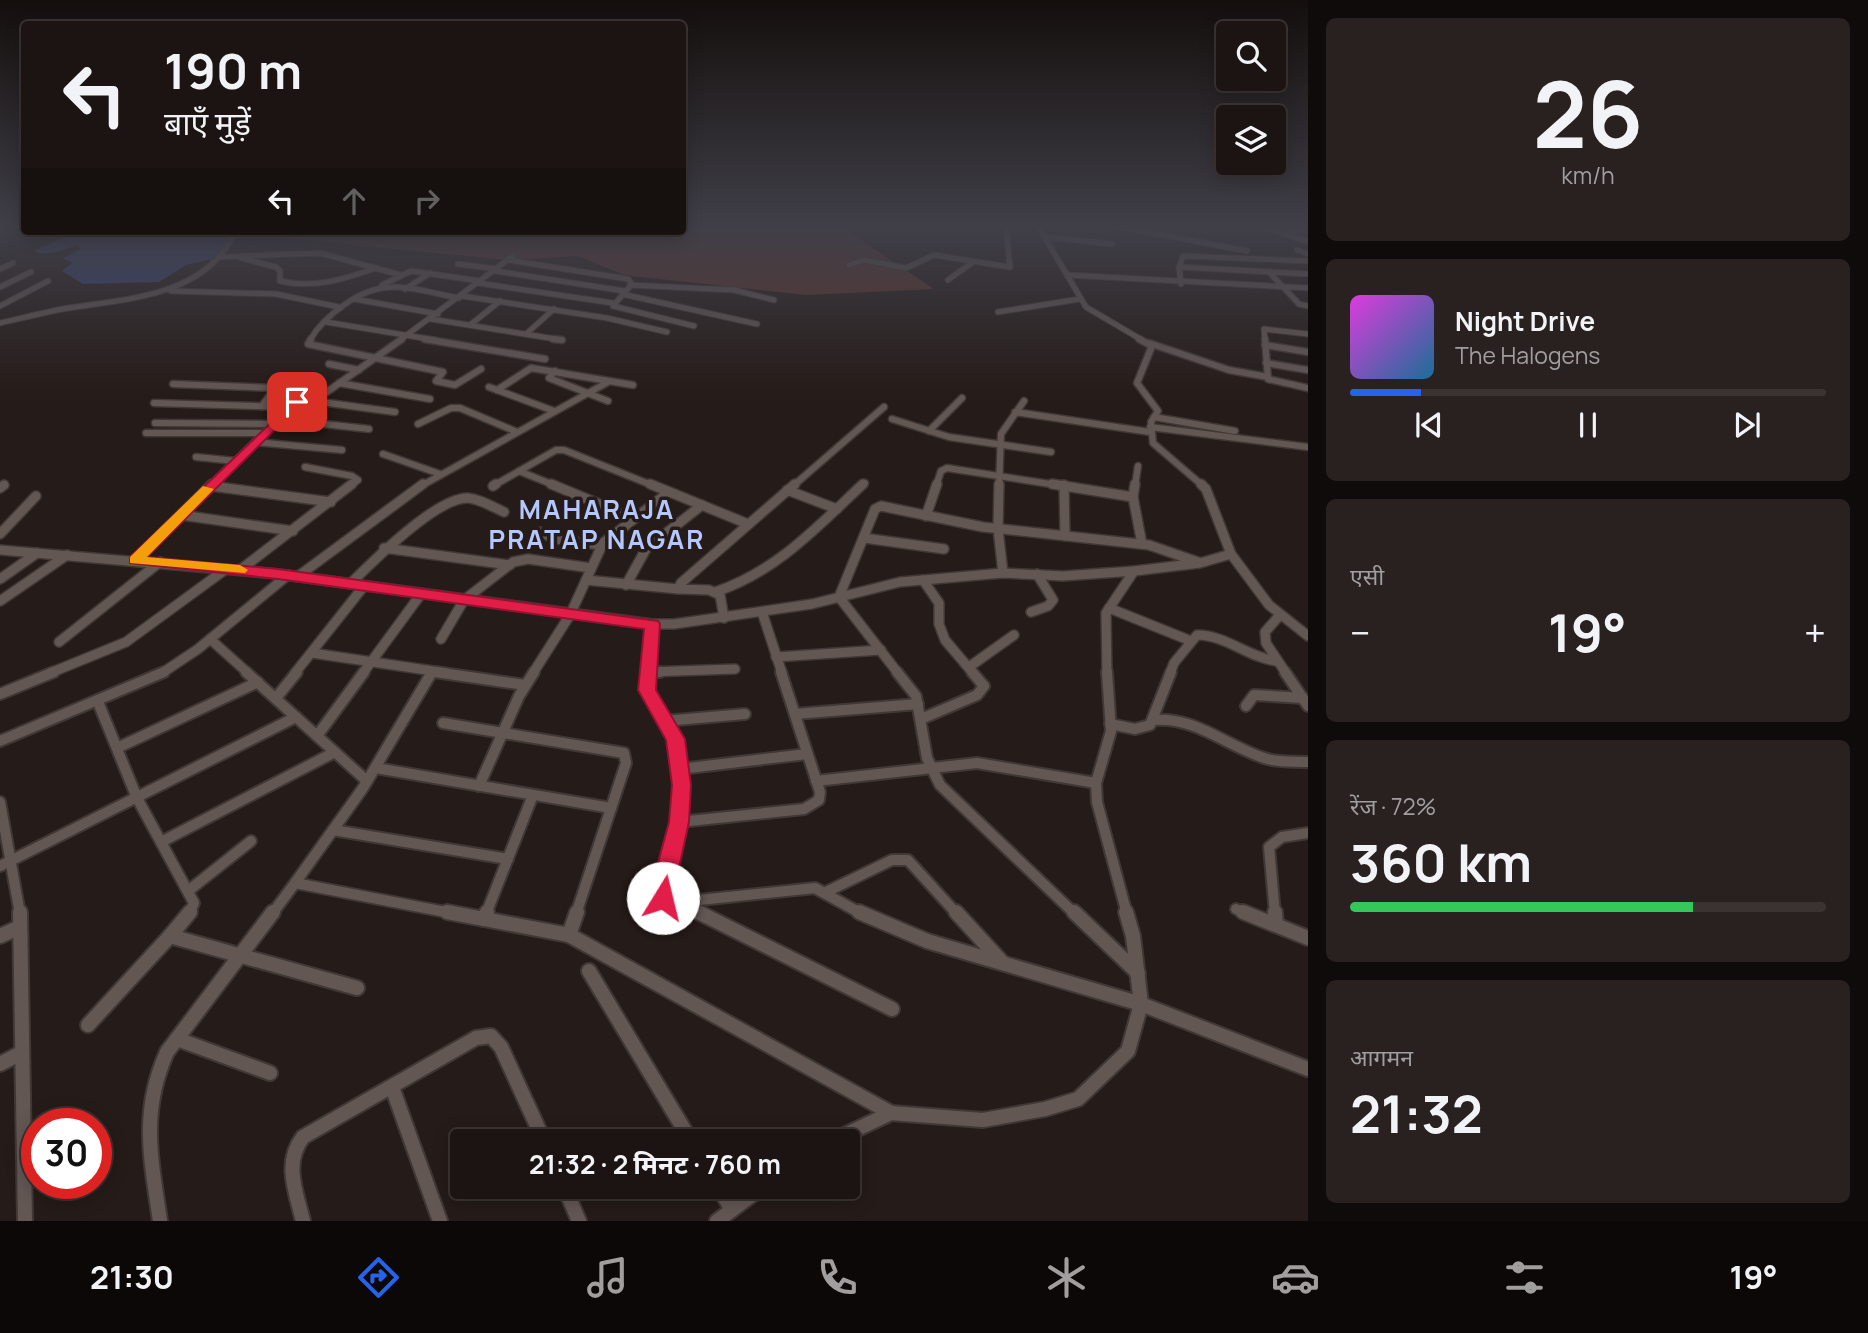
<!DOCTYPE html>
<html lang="hi">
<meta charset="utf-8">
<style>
body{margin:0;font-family:Manrope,"Noto Sans Devanagari",sans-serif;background:#292120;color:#f1f3f6;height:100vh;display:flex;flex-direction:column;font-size:26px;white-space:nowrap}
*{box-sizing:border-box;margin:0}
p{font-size:23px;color:#a09e9f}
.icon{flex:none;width:38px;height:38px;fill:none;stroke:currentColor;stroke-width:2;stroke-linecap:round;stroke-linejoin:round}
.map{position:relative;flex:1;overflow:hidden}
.sheet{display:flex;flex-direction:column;gap:18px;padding:18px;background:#0f0b0a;width:560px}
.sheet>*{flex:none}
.top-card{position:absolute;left:21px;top:21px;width:665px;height:214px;border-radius:7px;box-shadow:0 4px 18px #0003,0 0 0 2px #3a3332;background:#1c1412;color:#f1f3f6;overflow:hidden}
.buttons{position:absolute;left:1216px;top:21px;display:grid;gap:14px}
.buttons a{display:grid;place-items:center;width:70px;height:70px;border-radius:7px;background:#1c1412;box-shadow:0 4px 18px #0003,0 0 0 2px #3a3332;font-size:35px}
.speed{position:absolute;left:21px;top:1108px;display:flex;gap:14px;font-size:35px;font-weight:700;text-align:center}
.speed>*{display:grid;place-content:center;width:91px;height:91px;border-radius:50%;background:#1c1412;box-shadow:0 4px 18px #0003,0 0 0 2px #3a3332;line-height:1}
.speed .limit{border:10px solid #d22;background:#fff;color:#111}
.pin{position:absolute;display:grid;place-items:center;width:60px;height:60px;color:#fff;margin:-30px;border-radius:14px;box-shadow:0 4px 10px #0006}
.me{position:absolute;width:77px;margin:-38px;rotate:9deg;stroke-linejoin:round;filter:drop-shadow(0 0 5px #0008)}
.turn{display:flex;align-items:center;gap:24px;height:147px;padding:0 28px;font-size:32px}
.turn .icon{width:91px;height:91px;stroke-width:2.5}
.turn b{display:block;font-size:49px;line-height:60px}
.lanes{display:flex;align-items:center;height:66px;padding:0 28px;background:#0003;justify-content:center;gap:35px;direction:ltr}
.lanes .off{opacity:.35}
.big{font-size:52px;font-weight:700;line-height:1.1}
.sheet .tile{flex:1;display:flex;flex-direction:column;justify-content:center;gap:10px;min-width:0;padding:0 24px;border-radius:10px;background:#292120}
.sheet .dial{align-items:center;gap:0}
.dial b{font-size:91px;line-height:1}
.song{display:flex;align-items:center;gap:21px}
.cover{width:84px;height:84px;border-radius:10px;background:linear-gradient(135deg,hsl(300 70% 55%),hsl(200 70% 35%))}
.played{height:7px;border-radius:4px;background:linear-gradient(90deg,#2563eb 15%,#3a3332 15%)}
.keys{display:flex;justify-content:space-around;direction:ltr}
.heat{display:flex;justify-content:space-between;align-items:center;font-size:38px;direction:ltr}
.charge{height:10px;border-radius:5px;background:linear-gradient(90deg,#34c759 72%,#3a3332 0)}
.trip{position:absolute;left:450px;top:1129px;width:410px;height:70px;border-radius:7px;background:#1c1412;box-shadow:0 4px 18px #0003,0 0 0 2px #3a3332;font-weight:700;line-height:70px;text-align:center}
.menu{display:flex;height:112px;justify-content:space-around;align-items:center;background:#0b0807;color:#a09e9f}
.menu .icon{width:49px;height:49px}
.menu .selected{color:#2563eb}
.menu b{font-size:32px;color:#f1f3f6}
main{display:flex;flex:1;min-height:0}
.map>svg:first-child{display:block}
.green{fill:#5e342b}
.water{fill:#37467b}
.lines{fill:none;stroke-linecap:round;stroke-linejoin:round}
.street-far4-casing{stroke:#403836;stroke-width:7}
.street-far3-casing{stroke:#403836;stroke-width:9}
.street-far2-casing{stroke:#403836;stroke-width:12}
.street-far1-casing{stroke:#403836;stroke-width:14}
.street-casing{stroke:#403836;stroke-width:18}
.street-far4{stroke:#635754;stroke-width:5}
.street-far3{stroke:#635754;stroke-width:6}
.street-far2{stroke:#635754;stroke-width:9}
.street-far1{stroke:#635754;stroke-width:10}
.street{stroke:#635754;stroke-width:14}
.route{fill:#e11d48;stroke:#92132f;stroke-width:2}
.slow{fill:#f59e0b}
.labels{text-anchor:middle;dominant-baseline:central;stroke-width:7;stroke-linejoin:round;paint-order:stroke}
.district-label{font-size:26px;font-weight:bold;letter-spacing:2px;fill:#b4c7fe;stroke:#251b18}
</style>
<main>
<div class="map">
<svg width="1308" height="1221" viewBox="0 0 1308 1221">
<rect width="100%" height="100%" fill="#251b18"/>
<polygon class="green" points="683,226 840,226 934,289 805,295 624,275 578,256 508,260 276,237 273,231 682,231"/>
<path class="water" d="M94 231H230L228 244 211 259 186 265 159 282 83 284 62 271 72 263 63 258 81 249 78 245C65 249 47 258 34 251L66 236Z"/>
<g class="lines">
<defs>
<g id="street-far4">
<polyline points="1038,226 1086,307 1142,340"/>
<polyline points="1117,226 1247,251"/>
<polyline points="1261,226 1308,242"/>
<polyline points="1287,234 1308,227"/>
<polyline points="1046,237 1112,244"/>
<polyline points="1297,250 1308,254"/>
<polyline points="219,257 320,253 401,275"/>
<path d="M241 258 276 267 280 271V281C314 289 344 279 376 268"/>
<polyline points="508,260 628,279 632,284 613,306 694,326"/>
<polyline points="458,264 498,269"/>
<polyline points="849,265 864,260 906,268 934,255 1010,267 1006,226"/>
<polyline points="1179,267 1308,274"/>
<polyline points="0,269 13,263"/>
<polyline points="495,271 625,291"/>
<polyline points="1269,272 1299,304 1308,306"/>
<polyline points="1068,275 1308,288"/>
<polyline points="948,280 973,262"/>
<polyline points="478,283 613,303"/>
<polyline points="1181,284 1179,267 1183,256 1308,261"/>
<polyline points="382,285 411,271 481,281"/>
<polyline points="630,285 734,290 774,300"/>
<polyline points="0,287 31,272"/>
<polyline points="405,289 430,273"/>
<polyline points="171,291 276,294 339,307"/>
<polyline points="622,294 757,324"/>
<polyline points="462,296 607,318 667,332"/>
<polyline points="354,299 438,314"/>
<polyline points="0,306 48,281"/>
<polyline points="998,312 1080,299"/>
<polyline points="431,319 562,340"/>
<polyline points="326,322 435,340"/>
<path d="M0 323C23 318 45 312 68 308 127 299 208 296 235 231"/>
<polyline points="470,325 500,301"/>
<polyline points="526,334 554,309"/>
<path d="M310 340C318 326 331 314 344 305 384 275 415 290 459 298"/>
<polyline points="400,340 513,256"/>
<polyline points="1265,340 1264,329 1308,334"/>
</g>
<g id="street-far3">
<polyline points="311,339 308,344 443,372 436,381 455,385 481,369"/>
<polyline points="424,339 545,359"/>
<polyline points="553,339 562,340"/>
<polyline points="1139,339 1152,346 1137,383 1158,411 1151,422 1153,443 1203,486"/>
<polyline points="1265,339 1268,379 1308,388"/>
<polyline points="1149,343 1229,370 1268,377"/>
<polyline points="1265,345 1308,352"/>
<polyline points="1266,363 1308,370"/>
<polyline points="329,364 359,370"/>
<polyline points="555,371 549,378 608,401"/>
<polyline points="339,383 430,399"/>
<polyline points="173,384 275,388 262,406"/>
<polyline points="489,387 554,411"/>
<polyline points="497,390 531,368 633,385"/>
<polyline points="314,401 395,412"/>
<polyline points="154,403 291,407"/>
<polyline points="1015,412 1150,432"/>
<polyline points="1154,417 1235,431"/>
<polyline points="278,419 369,429"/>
<polyline points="892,419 949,437 1051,452"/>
<polyline points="155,423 274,424"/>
<polyline points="418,424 451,408 460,408 517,432"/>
<polyline points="1150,427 1308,447"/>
<polyline points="929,431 962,398"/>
<polyline points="146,433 264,433"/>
<polyline points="255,442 342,450"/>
<polyline points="383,454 440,474"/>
<polyline points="196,457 236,461"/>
<polyline points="305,467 352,476 358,480 350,486"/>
<polyline points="519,471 556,486"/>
<polyline points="210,486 294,404 301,400 314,401 402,339"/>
<polyline points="421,486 608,382"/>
<polyline points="493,486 556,450 564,450 654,486"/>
<polyline points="793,486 884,407"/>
<polyline points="862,486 865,483"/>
<polyline points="936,486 941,471 947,468 1063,486"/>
<polyline points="999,486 1001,434 1024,401"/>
<polyline points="1135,486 1138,466"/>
</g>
<g id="street-far2">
<polyline points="551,484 633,518"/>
<polyline points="650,484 748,524"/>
<polyline points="999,484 998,529 1003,573"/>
<polyline points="1052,484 1133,497"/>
<polyline points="1135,484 1133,497 1142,544"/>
<polyline points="1201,484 1206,489 1231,554 1269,605 1308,636"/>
<polyline points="1064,485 1065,536"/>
<polyline points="211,486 331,502"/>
<polyline points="493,486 496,484"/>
<polyline points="0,488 4,485"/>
<polyline points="787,490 837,509"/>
<polyline points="181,515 293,531"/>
<polyline points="926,516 937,484"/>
<polyline points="540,532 556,539 601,545"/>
<polyline points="0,534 36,496"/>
<polyline points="864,538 944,549"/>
<polyline points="384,548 510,565"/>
<polyline points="0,550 278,574 652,624 674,624 812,604 900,582 1003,573 1063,576 1134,571 1200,563 1231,554"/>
<polyline points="135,560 212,484"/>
<polyline points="240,570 352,484"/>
<polyline points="297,577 423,484"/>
<polyline points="0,579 37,553"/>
<polyline points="586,580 678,589"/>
<polyline points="923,580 939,603 939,624 945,640 973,673"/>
<path d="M350 584C372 562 437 497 468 498 480 499 493 507 504 512"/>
<polyline points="626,585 646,549 702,505"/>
<path d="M715 592C776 572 817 527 863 484"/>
<polyline points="0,601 67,555"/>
<polyline points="1109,608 1191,641"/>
<polyline points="762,612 782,673"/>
<polyline points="1031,612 1048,606 1053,600 1037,574"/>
<polyline points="1280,615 1265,632 1266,643 1286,673"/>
<polyline points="724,618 720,595 709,590 678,589 681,583 795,484"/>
<polyline points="210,639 248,673"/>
<polyline points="441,639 464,600 513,562 528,559 591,568"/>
<polyline points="59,642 160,562"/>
<polyline points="312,653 447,673"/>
<polyline points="776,657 881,650"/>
<polyline points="969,667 1014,635"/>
<polyline points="647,672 735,669"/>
<polyline points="50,673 126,642 226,569"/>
<polyline points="162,673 198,649 288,575"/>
<polyline points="295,673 364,586"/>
<polyline points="363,673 421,594"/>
<polyline points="431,673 432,671"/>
<polyline points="533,673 570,615 603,543 669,492"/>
<polyline points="648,673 652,624"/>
<polyline points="898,673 839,597 875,509 881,506 983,527 1149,545 1198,562"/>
<polyline points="1107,673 1106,613 1134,571"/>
<path d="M1170 673 1174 663 1197 635C1226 635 1247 657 1276 661"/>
</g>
<g id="street-far1">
<polyline points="246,672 367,781"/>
<polyline points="432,672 363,788 295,883 456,914"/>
<polyline points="435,672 525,685"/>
<polyline points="647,672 660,672"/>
<path d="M648 672C646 704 666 712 676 739 693 788 673 844 661 892L663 898 680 902 815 888 862 914"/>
<polyline points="897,672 916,696 927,758 940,785 1075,914"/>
<polyline points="1107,672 1111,731 1096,783 1097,802 1127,914"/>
<polyline points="1285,672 1308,706"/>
<polyline points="0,694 54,672"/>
<polyline points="276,698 297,672"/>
<polyline points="98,702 137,798 194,903 189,914"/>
<polyline points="1246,706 1254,695 1303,698"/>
<polyline points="795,714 918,704"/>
<polyline points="921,719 977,695 984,686 972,672"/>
<path d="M1154 720C1196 717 1225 745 1264 758 1278 763 1293 761 1308 762"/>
<polyline points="664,721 745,714"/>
<polyline points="443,723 624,753 626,763 576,914"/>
<polyline points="1110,724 1135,729 1150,725 1171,672"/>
<polyline points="317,736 364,672"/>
<polyline points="0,741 164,672"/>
<polyline points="117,748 258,682"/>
<polyline points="376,768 611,808"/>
<polyline points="680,769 807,754"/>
<polyline points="816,781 977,763 1096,783"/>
<polyline points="479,786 519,696 534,672"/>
<polyline points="0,802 20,914"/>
<polyline points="679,822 804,809 819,800 820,792 781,672"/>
<polyline points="333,830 508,859"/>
<polyline points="161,842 335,752"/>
<polyline points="0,866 296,717"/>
<polyline points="188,891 251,841"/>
<polyline points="826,892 892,860 908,860 957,914"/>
<polyline points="681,903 702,914"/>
<polyline points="1236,909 1247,914"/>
<polyline points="272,914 295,883"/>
<polyline points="486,914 533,795"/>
<polyline points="1275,914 1269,847 1282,837 1308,833"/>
</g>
<g id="street">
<polyline points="20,912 25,1221"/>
<polyline points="447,912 569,935"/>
<polyline points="577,912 569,935 891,1113"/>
<polyline points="698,912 892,1009"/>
<polyline points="859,912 927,941 1141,1004 1308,1069"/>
<polyline points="956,912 1001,961"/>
<polyline points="1074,912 1138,973"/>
<polyline points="1243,912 1308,938"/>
<polyline points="1275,912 1276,925"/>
<polyline points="484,919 487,912"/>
<polyline points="0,936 20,927"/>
<polyline points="170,936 190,912"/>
<polyline points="589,971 691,1141"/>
<polyline points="88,1025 170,936 357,988"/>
<polyline points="177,1039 270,1073"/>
<polyline points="0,1064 21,1053"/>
<polyline points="392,1087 440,1221"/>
<polyline points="832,1141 891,1113 983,1120 1045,1109 1078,1099 1128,1051 1141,1004 1133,936 1126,912"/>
<polyline points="564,1186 579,1221"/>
<polyline points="718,1186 732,1210"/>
<path d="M160 1221C151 1159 140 1112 167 1052L273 912"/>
<path d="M303 1221C296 1192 283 1163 303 1137L476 1038 491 1036 501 1047 544 1141"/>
<polyline points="717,1221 764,1186"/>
</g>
</defs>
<use href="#street-far4" class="street-far4-casing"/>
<use href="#street-far3" class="street-far3-casing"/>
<use href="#street-far2" class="street-far2-casing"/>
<use href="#street-far1" class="street-far1-casing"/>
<use href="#street" class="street-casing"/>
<use href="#street-far4" class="street-far4"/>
<use href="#street-far3" class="street-far3"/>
<use href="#street-far2" class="street-far2"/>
<use href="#street-far1" class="street-far1"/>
<use href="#street" class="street"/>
</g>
<linearGradient id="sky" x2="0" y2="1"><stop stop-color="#140f0d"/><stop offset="0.57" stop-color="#403f48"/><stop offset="1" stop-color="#403f48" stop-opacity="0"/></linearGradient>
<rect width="1308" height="397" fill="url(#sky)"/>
<polygon class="route" points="297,398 303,402 301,404 147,557 278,569 658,621 660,624 656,690 685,739 691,785 689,822 671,905 663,908 656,905 650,892 669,822 672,785 666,740 638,690 644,629 278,579 130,563 130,557"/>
<polygon class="slow" points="203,486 214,489 147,557 240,565 248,570 245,573 130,563 130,557"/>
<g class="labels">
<g class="district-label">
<text x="597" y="509">MAHARAJA<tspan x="597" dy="30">PRATAP NAGAR</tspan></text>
</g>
</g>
</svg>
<div class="buttons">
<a><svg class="icon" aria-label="search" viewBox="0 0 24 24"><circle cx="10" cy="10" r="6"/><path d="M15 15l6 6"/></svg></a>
<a><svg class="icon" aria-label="layers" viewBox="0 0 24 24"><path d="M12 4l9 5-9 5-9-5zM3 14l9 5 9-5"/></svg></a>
</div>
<div class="speed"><div class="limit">30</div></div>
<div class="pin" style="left:297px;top:402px;background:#d93025"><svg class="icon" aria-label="arrive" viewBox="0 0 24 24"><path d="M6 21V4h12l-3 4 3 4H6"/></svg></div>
<svg class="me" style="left:663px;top:898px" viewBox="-20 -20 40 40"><circle r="19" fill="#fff"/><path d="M0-13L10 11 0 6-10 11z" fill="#e11d48"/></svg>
<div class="trip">21:32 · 2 मिनट · 760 m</div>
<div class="top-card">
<div class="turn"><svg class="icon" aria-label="left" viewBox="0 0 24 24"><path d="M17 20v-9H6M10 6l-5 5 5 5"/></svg><div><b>190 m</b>बाएँ मुड़ें</div></div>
<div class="lanes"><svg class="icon" aria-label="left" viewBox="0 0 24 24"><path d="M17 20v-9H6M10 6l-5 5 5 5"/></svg><svg class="icon off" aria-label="ahead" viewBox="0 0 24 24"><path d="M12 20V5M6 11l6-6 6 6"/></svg><svg class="icon off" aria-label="right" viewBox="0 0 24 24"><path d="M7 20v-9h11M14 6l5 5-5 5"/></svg></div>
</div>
</div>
<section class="sheet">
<div class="tile dial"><b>26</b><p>km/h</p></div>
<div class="tile">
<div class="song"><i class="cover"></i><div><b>Night Drive</b><p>The Halogens</p></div></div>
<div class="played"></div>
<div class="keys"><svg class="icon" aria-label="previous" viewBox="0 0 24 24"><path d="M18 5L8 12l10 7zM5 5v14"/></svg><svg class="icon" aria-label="pause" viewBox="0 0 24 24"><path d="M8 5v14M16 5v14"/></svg><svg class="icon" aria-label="next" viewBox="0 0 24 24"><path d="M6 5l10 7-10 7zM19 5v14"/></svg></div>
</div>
<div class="tile"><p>एसी</p>
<div class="heat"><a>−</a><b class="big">19°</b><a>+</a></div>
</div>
<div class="tile"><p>रेंज · 72%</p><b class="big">360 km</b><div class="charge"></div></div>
<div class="tile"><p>आगमन</p><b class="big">21:32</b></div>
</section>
</main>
<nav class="menu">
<b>21:30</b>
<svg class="icon selected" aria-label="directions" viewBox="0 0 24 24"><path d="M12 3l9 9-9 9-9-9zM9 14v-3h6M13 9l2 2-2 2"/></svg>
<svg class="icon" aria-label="music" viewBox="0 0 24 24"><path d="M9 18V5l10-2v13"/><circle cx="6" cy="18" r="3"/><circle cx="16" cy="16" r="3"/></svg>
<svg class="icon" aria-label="phone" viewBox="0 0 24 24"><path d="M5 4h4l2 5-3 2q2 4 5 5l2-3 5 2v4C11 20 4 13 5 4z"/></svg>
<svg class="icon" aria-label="climate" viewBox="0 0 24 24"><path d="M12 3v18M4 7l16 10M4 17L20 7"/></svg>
<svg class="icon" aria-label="car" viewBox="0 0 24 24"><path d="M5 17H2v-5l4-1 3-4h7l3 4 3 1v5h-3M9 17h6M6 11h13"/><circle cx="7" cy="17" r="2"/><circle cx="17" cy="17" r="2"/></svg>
<svg class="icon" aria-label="filters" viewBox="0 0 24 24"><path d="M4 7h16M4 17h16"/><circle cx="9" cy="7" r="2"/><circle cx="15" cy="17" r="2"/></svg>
<b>19°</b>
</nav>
